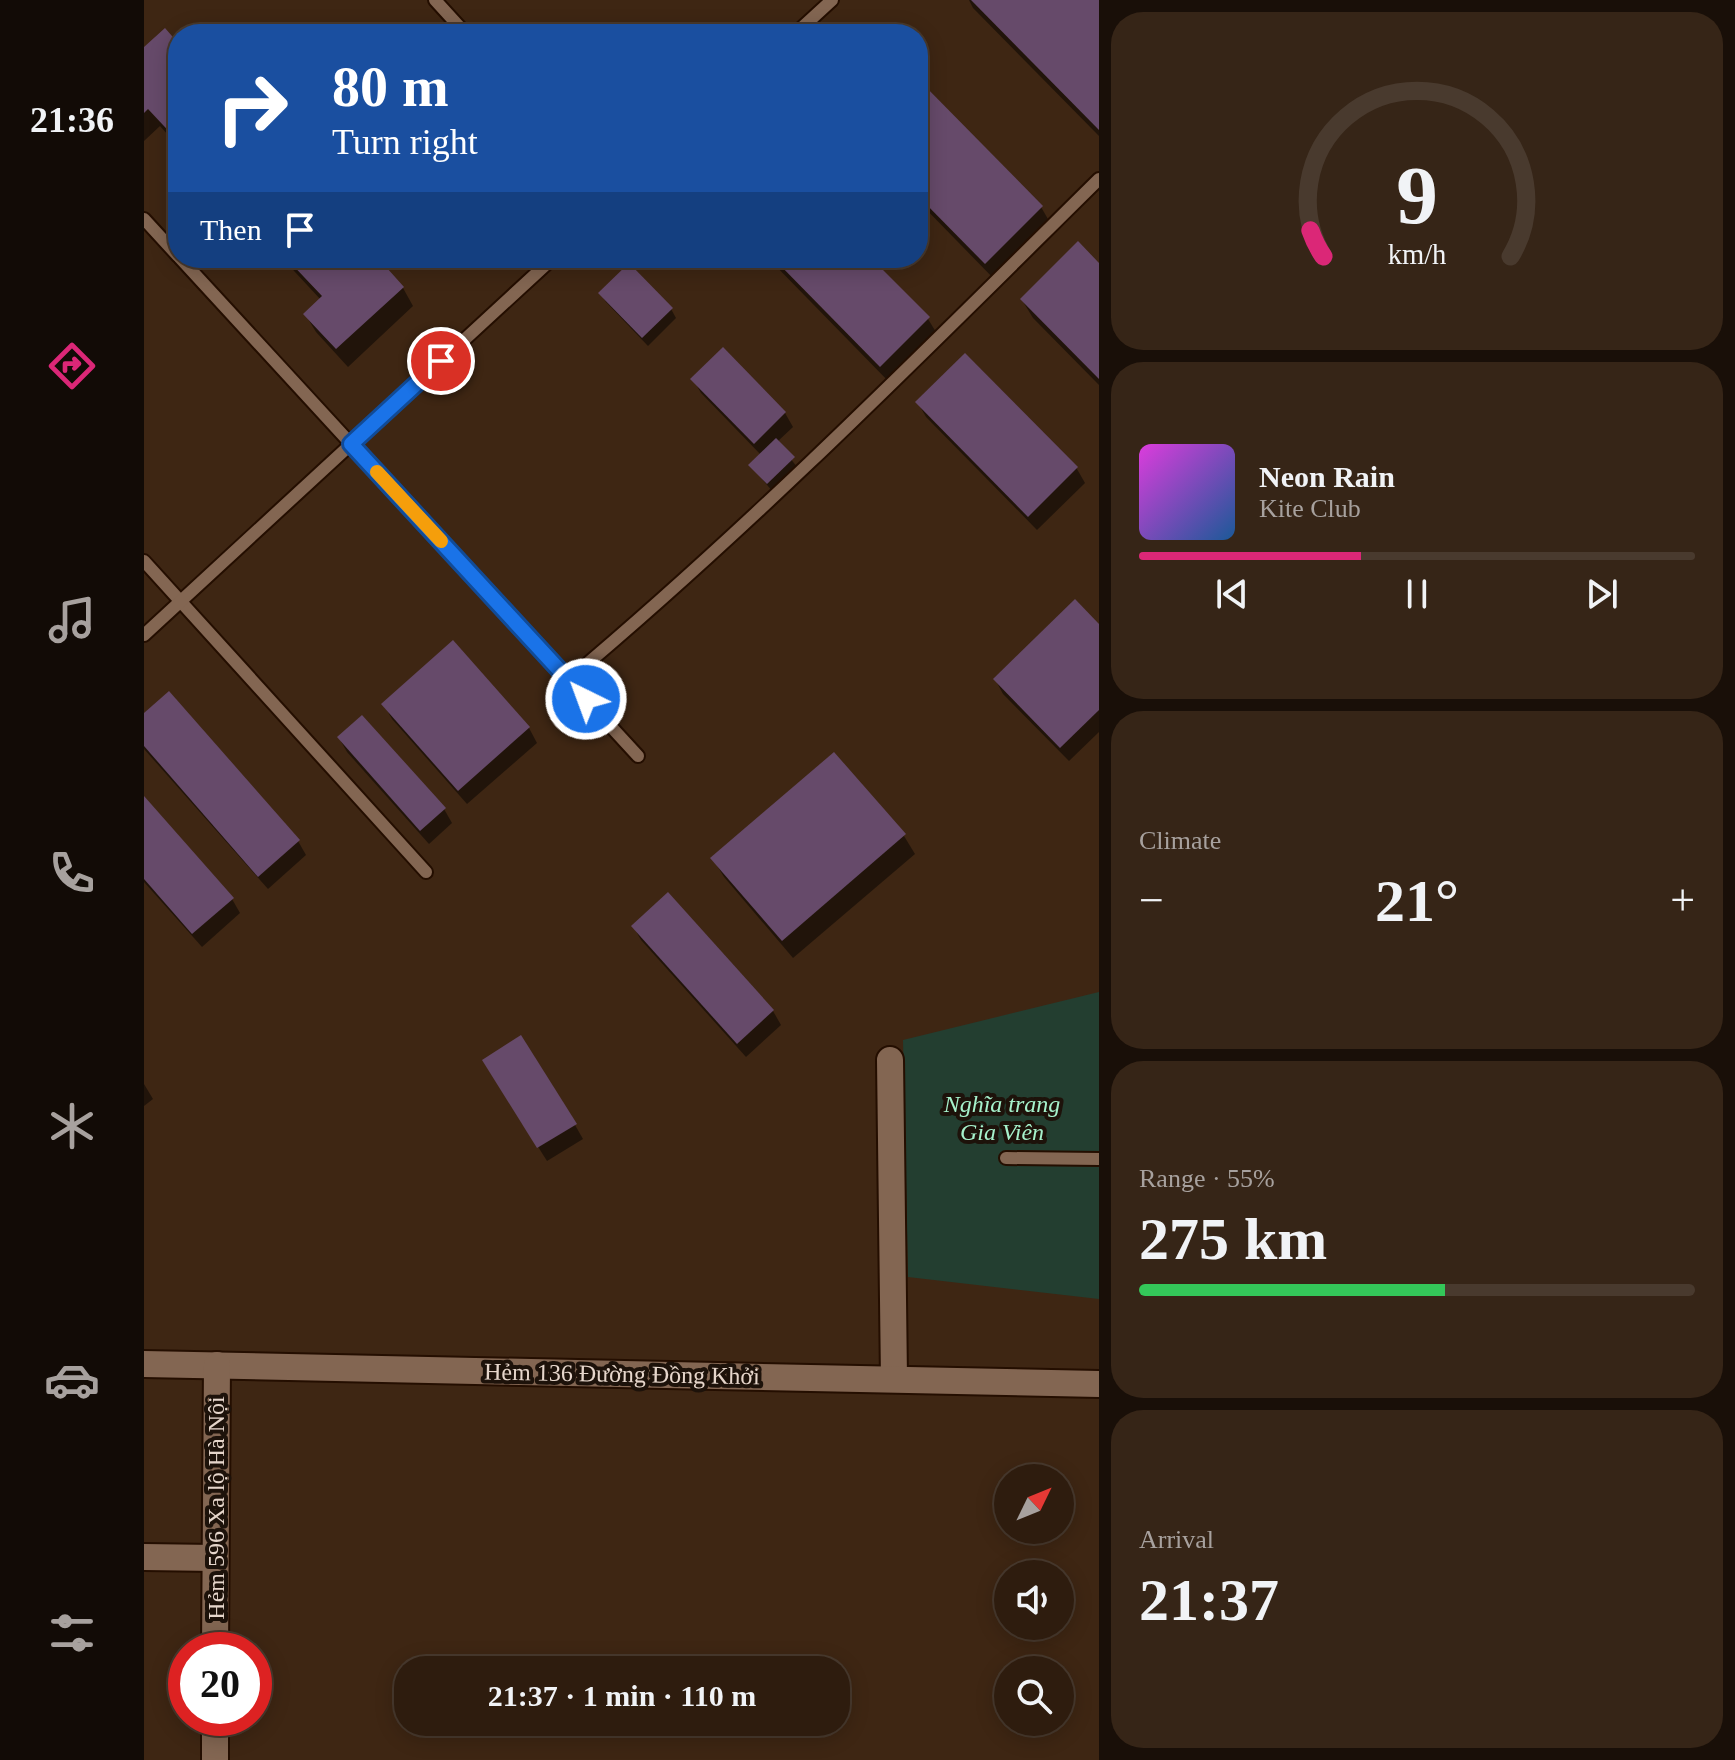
<!DOCTYPE html>
<meta charset="utf-8">
<style>
body{margin:0;font-family:Georgia,serif;background:#362517;color:#f1f3f6;height:100vh;display:flex;flex-direction:column;font-size:30px;white-space:nowrap}
*{box-sizing:border-box;margin:0}
p{font-size:26px;color:#a7a19e}
.icon{flex:none;width:44px;height:44px;fill:none;stroke:currentColor;stroke-width:2;stroke-linecap:round;stroke-linejoin:round}
.map{position:relative;flex:1;overflow:hidden}
.panel{display:flex;flex-direction:column;gap:12px;padding:12px;background:#190f08;width:636px}
.panel>*{flex:none}
.hud{position:absolute;left:24px;top:24px;width:760px;height:244px;border-radius:32px;box-shadow:0 4px 20px #0003,0 0 0 2px #493a2e;background:#1a4fa0;color:#fff;overflow:hidden}
.needle{width:52px;rotate:47deg}
.tools{position:absolute;left:850px;top:1464px;display:grid;gap:16px}
.tools a{display:grid;place-items:center;width:80px;height:80px;border-radius:50%;background:#2e1c0e;box-shadow:0 4px 20px #0003,0 0 0 2px #493a2e;font-size:40px}
.speed{position:absolute;left:24px;top:1632px;display:flex;gap:16px;font-size:40px;font-weight:700;text-align:center}
.speed>*{display:grid;place-content:center;width:104px;height:104px;border-radius:50%;background:#2e1c0e;box-shadow:0 4px 20px #0003,0 0 0 2px #493a2e;line-height:1}
.speed .limit{border:12px solid #d22;background:#fff;color:#111}
.pin{position:absolute;display:grid;place-items:center;width:68px;height:68px;color:#fff;margin:-34px;border:4px solid #fff;border-radius:50%;box-shadow:0 2px 8px #0007}
.me{position:absolute;width:88px;margin:-44px;rotate:318deg;stroke-linejoin:round;filter:drop-shadow(0 0 6px #0008)}
.turn{display:flex;align-items:center;gap:28px;height:168px;padding:0 32px;font-size:36px}
.turn .icon{width:104px;height:104px;stroke-width:2.5}
.turn b{display:block;font-size:56px;line-height:68px}
.then{display:flex;align-items:center;height:76px;padding:0 32px;background:#0003;gap:16px;font-size:30px}
.big{font-size:60px;font-weight:700;line-height:1.1}
.panel .widget{flex:1;display:flex;flex-direction:column;justify-content:center;gap:12px;min-width:0;padding:0 28px;border-radius:32px;background:#362517}
.panel .dial{align-items:center;gap:0}
.dial svg{height:208px;overflow:visible;fill:none;stroke:#493a2e;stroke-width:7;stroke-linecap:round;text-anchor:middle}
.dial text{fill:#f1f3f6;stroke:none}
.song{display:flex;align-items:center;gap:24px}
.cover{width:96px;height:96px;border-radius:12px;background:linear-gradient(135deg,hsl(300 70% 55%),hsl(210 70% 35%))}
.played{height:8px;border-radius:4px;background:linear-gradient(90deg,#db2777 40%,#493a2e 40%)}
.keys{display:flex;justify-content:space-around;direction:ltr}
.heat{display:flex;justify-content:space-between;align-items:center;font-size:44px;direction:ltr}
.charge{height:12px;border-radius:6px;background:linear-gradient(90deg,#34c759 55%,#493a2e 0)}
.trip{position:absolute;left:250px;top:1656px;width:456px;height:80px;border-radius:32px;background:#2e1c0e;box-shadow:0 4px 20px #0003,0 0 0 2px #493a2e;font-weight:700;line-height:80px;text-align:center}
main{display:flex;flex:1;min-height:0}
.tabs{display:flex;flex-direction:column;width:144px;justify-content:space-around;align-items:center;background:#120b06;color:#a7a19e}
.tabs .icon{width:56px;height:56px}
.tabs .current{color:#db2777}
.tabs b{font-size:36px;color:#f1f3f6}
.map>svg:first-child{display:block}
.green{fill:#233e30}
.shadow{fill:#0007}
.building{fill:#664a6a}
.lines{fill:none;stroke-linecap:round;stroke-linejoin:round}
.service-casing{stroke:#240e00;stroke-width:16}
.minor-casing{stroke:#240e00;stroke-width:30}
.service{stroke:#836652;stroke-width:12}
.minor{stroke:#836652;stroke-width:26}
.route-casing{stroke:#114b97;stroke-width:20}
.route{stroke:#1a73e8;stroke-width:14}
.slow{stroke:#f59e0b;stroke-width:14}
.labels{text-anchor:middle;dominant-baseline:central;stroke-width:8;stroke-linejoin:round;paint-order:stroke}
.park-label{font-size:24px;font-style:italic;fill:#a6f2cc;stroke:#1d120a}
.street-label{font-size:24px;fill:#e6d6cb;stroke:#1d120a}
</style>
<main>
<nav class="tabs">
<b>21:36</b>
<svg class="icon current" aria-label="directions" viewBox="0 0 24 24"><path d="M12 3l9 9-9 9-9-9zM9 14v-3h6M13 9l2 2-2 2"/></svg>
<svg class="icon" aria-label="music" viewBox="0 0 24 24"><path d="M9 18V5l10-2v13"/><circle cx="6" cy="18" r="3"/><circle cx="16" cy="16" r="3"/></svg>
<svg class="icon" aria-label="phone" viewBox="0 0 24 24"><path d="M5 4h4l2 5-3 2q2 4 5 5l2-3 5 2v4C11 20 4 13 5 4z"/></svg>
<svg class="icon" aria-label="climate" viewBox="0 0 24 24"><path d="M12 3v18M4 7l16 10M4 17L20 7"/></svg>
<svg class="icon" aria-label="car" viewBox="0 0 24 24"><path d="M5 17H2v-5l4-1 3-4h7l3 4 3 1v5h-3M9 17h6M6 11h13"/><circle cx="7" cy="17" r="2"/><circle cx="17" cy="17" r="2"/></svg>
<svg class="icon" aria-label="filters" viewBox="0 0 24 24"><path d="M4 7h16M4 17h16"/><circle cx="9" cy="7" r="2"/><circle cx="15" cy="17" r="2"/></svg>
</nav>
<div class="map">
<svg width="955" height="1760" viewBox="0 0 955 1760">
<rect width="100%" height="100%" fill="#3e2613"/>
<polygon class="green" points="955,992 955,1299 764,1277 759,1040"/>
<g class="shadow">
<polygon points="825,0 955,0 955,136 829,8"/>
<polygon points="34,46 34,146 16,126 0,141 0,50"/>
<polygon points="774,82 897,207 908,226 852,281 774,201"/>
<polygon points="78,258 92,258 85,265"/>
<polygon points="138,258 231,258 259,288 269,306 204,367 172,332 161,314 177,300"/>
<polygon points="624,258 724,258 784,319 795,337 747,384"/>
<polygon points="955,265 955,385 889,318 878,300"/>
<polygon points="456,293 527,309 532,318 504,346 462,302"/>
<polygon points="821,356 933,469 941,483 893,530 782,417 774,403"/>
<polygon points="549,379 641,413 649,427 633,442 654,468 629,492 607,466 617,455 557,393"/>
<polygon points="955,627 955,732 925,761 859,694 851,679"/>
<polygon points="309,643 385,728 393,743 323,804 248,719 240,705"/>
<polygon points="0,716 154,841 162,855 124,889 0,749"/>
<polygon points="195,738 300,809 308,823 285,844 203,752"/>
<polygon points="0,799 88,899 96,913 58,947 0,882"/>
<polygon points="760,836 771,854 649,958 580,877 569,859"/>
<polygon points="524,895 629,1011 637,1025 602,1057 497,940 489,926"/>
<polygon points="348,1074 431,1125 439,1139 403,1161"/>
<polygon points="0,1084 9,1099 0,1106"/>
</g>
<g class="building">
<polygon points="827,0 955,0 955,130"/>
<polygon points="21,28 34,43 34,141 4,109 0,113 0,47"/>
<polygon points="774,79 899,206 841,264 774,196"/>
<polygon points="934,241 955,263 955,379 876,299"/>
<polygon points="142,258 234,258 260,287 192,349 159,314 178,296"/>
<polygon points="629,258 727,258 786,317 736,367"/>
<polygon points="485,263 529,308 498,338 454,293"/>
<polygon points="579,347 642,412 610,444 546,379"/>
<polygon points="821,353 934,467 884,517 771,402"/>
<polygon points="632,438 651,457 623,484 604,465"/>
<polygon points="931,599 955,624 955,710 916,748 849,679"/>
<polygon points="309,640 386,727 314,791 237,704"/>
<polygon points="25,691 156,840 114,877 0,746 0,713"/>
<polygon points="218,715 302,808 276,831 193,737"/>
<polygon points="690,752 762,834 638,941 566,858"/>
<polygon points="0,796 90,898 48,934 0,879"/>
<polygon points="524,892 630,1010 593,1044 487,926"/>
<polygon points="377,1035 433,1124 393,1148 338,1060"/>
</g>
<g class="lines">
<defs>
<g id="service">
<polyline points="291,0 322,34"/>
<polyline points="651,34 688,0"/>
<polyline points="0,219 34,256"/>
<polyline points="36,258 494,756"/>
<polyline points="0,561 282,872"/>
<polyline points="0,635 409,258"/>
<path d="M424 680C611 523 782 350 955 179"/>
<polyline points="862,1158 955,1159"/>
</g>
<g id="minor">
<polyline points="746,1060 750,1379"/>
<polyline points="0,1364 955,1384"/>
<polyline points="0,1557 71,1558"/>
<polyline points="71,1650 73,1365"/>
<polyline points="71,1760 71,1718"/>
</g>
</defs>
<use href="#service" class="service-casing"/>
<use href="#minor" class="minor-casing"/>
<use href="#service" class="service"/>
<use href="#minor" class="minor"/>
</g>
<g class="lines">
<defs>
<polyline id="route" points="297,361 207,444 442,699"/>
</defs>
<use href="#route" class="route-casing"/>
<use href="#route" class="route"/>
<polyline class="slow" points="233,472 297,541"/>
</g>
<g class="labels">
<g class="park-label">
<text x="858" y="1104">Nghĩa trang<tspan x="858" dy="28">Gia Viên</tspan></text>
</g>
<g class="street-label">
<text transform="translate(478 1374) rotate(1)">Hẻm 136 Đường Đồng Khởi</text>
<text transform="translate(72 1508) rotate(-90)">Hẻm 596 Xa lộ Hà Nội</text>
</g>
</g>
</svg>
<div class="tools">
<a><svg class="needle" viewBox="-14 -14 28 28"><path d="M0-13l5 13h-10z" fill="#e53935"/><path d="M0 13l5-13h-10z" fill="#a7a19e"/></svg></a>
<a><svg class="icon" aria-label="sound" viewBox="0 0 24 24"><path d="M4 9h4l5-4v14l-5-4H4zM17 9q2 3 0 6"/></svg></a>
<a><svg class="icon" aria-label="search" viewBox="0 0 24 24"><circle cx="10" cy="10" r="6"/><path d="M15 15l6 6"/></svg></a>
</div>
<div class="speed"><div class="limit">20</div></div>
<div class="pin" style="left:297px;top:361px;background:#d93025"><svg class="icon" aria-label="arrive" viewBox="0 0 24 24"><path d="M6 21V4h12l-3 4 3 4H6"/></svg></div>
<svg class="me" style="left:442px;top:699px" viewBox="-20 -20 40 40"><circle r="17" fill="#1a73e8" stroke="#fff" stroke-width="3"/><path d="M0-11L8 9 0 5-8 9z" fill="#fff"/></svg>
<div class="trip">21:37 · 1 min · 110 m</div>
<div class="hud">
<div class="turn"><svg class="icon" aria-label="right" viewBox="0 0 24 24"><path d="M7 20v-9h11M14 6l5 5-5 5"/></svg><div><b>80 m</b>Turn right</div></div>
<div class="then">Then<svg class="icon" aria-label="arrive" viewBox="0 0 24 24"><path d="M6 21V4h12l-3 4 3 4H6"/></svg></div>
</div>
</div>
<section class="panel">
<div class="widget dial"><svg viewBox="0 0 100 80">
<path d="M14 69A42 42 0 1 1 86 69"/>
<path d="M14 69A42 42 0 0 1 9 59" stroke="#db2777"/>
<text x="50" y="56" font-size="32" font-weight="700">9</text>
<text x="50" y="72" font-size="11">km/h</text>
</svg></div>
<div class="widget">
<div class="song"><i class="cover"></i><div><b>Neon Rain</b><p>Kite Club</p></div></div>
<div class="played"></div>
<div class="keys"><svg class="icon" aria-label="previous" viewBox="0 0 24 24"><path d="M18 5L8 12l10 7zM5 5v14"/></svg><svg class="icon" aria-label="pause" viewBox="0 0 24 24"><path d="M8 5v14M16 5v14"/></svg><svg class="icon" aria-label="next" viewBox="0 0 24 24"><path d="M6 5l10 7-10 7zM19 5v14"/></svg></div>
</div>
<div class="widget"><p>Climate</p>
<div class="heat"><a>−</a><b class="big">21°</b><a>+</a></div>
</div>
<div class="widget"><p>Range · 55%</p><b class="big">275 km</b><div class="charge"></div></div>
<div class="widget"><p>Arrival</p><b class="big">21:37</b></div>
</section>
</main>
